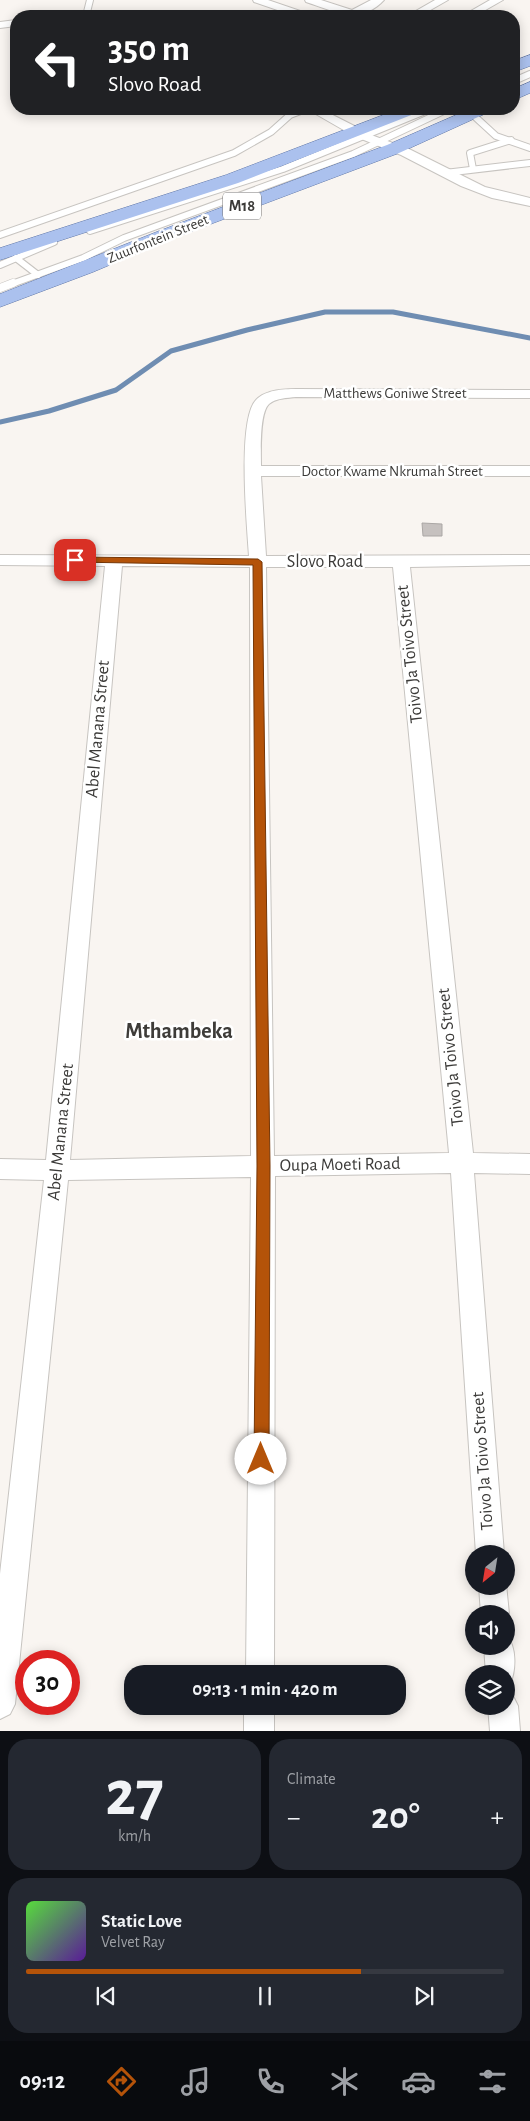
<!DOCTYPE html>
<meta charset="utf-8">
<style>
body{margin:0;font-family:"Alegreya Sans",sans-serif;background:#242831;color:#f1f3f6;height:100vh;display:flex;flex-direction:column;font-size:19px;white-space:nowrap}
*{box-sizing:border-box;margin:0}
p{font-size:16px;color:#9ea1a6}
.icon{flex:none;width:28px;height:28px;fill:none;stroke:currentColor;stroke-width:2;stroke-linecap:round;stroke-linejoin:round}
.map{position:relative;height:1731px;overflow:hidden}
.details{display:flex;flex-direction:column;gap:8px;padding:8px;background:#0d0f14;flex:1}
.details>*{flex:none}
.hud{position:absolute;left:10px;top:10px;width:510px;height:105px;border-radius:20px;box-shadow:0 2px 12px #0003;background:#202124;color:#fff;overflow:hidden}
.needle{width:32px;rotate:210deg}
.fabs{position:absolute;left:465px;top:1545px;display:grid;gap:10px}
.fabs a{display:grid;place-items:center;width:50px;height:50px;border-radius:50%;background:#171b24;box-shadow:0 2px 12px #0003;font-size:25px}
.speed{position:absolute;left:15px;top:1650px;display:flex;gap:10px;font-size:25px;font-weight:700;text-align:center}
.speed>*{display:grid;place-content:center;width:65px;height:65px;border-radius:50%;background:#171b24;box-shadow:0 2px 12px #0003;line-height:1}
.speed .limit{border:8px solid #d22;background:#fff;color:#111}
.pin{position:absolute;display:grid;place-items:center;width:42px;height:42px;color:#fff;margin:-21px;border-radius:10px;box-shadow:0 2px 8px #0006}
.me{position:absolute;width:55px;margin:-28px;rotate:0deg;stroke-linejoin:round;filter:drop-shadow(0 0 4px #0008)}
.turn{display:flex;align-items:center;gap:18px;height:105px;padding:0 15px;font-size:22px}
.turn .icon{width:65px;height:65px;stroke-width:2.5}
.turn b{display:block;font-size:35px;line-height:42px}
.big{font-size:38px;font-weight:600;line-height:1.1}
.details .card{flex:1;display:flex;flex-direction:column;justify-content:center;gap:8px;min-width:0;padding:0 18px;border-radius:20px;background:#242831}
.details .dial{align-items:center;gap:0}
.dial b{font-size:65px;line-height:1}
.song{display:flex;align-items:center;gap:15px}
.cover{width:60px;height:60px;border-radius:8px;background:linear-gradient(135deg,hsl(110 70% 55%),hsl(270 70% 35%))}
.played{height:5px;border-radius:2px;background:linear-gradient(90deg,#b45309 70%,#363941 70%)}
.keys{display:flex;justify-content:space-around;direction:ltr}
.heat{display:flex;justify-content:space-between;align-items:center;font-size:28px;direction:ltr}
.details .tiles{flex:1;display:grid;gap:8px;grid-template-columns:1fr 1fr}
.card:last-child{grid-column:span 2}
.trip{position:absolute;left:124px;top:1665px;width:282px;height:50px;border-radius:20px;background:#171b24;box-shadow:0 2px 12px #0003;font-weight:600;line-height:50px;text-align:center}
.menu{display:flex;height:80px;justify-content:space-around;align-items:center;background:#090b0e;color:#9ea1a6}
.menu .icon{width:35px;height:35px}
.menu .selected{color:#b45309}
.menu b{font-size:22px;color:#f1f3f6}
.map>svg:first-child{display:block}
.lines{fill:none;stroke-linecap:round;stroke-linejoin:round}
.stream{stroke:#6f8db2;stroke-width:5}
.building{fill:#c6c1bf;stroke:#aba7a5}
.lane-far1-casing{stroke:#c7c4c0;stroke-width:8}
.lane-casing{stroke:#c7c4c0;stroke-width:9}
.street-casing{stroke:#c7c4c0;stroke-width:2}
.primary-casing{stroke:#5f76a7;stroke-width:1}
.lane-far1{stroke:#fff;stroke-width:6}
.lane{stroke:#fff;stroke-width:8}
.street{fill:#fff;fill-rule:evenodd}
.primary{fill:#abc1ee;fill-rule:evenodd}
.route{fill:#b45309;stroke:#753606}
.labels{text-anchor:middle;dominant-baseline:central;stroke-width:5;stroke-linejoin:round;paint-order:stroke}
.far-street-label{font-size:15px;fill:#3b3a38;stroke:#fff}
.shield{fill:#fff;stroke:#767574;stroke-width:1}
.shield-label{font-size:16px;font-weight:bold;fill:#3b3a38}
.street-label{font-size:18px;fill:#3b3a38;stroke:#fff}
.district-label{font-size:22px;font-weight:bold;fill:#3e3c39;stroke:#fff}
</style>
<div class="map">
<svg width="530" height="1731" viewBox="0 0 530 1731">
<rect width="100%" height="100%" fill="#f9f5f1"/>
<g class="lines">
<polyline class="stream" points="0,422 49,411 116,390 171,351 247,330 325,312 393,312 530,338"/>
</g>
<polygon class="building" points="422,523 442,524 442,536 423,536"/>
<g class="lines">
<defs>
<g id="lane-far1">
<polyline points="86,16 90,0"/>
<polyline points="514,81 530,74"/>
<polyline points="472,114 496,136 530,148"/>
<polyline points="473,169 470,153 511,140"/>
<polyline points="445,173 530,163"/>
<polyline points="90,231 283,169 430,109"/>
<polyline points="0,235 234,153 271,132 290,115 306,109"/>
<polyline points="16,258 38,275"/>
<polyline points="0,265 54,242"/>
<polyline points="9,285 83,258 124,238 353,154 448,109"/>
</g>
<polyline id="lane" points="0,288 13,283"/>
<g id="street">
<polygon points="253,0 268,0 309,14 310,16 295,16 254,2"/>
<path d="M305 0H321L352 10 371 0H384C360 26 334 11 306 2Z"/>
<polygon points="435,0 448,0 420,16 407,16"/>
<polygon points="490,0 503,0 475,16 462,16"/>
<polygon points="16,20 16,26 0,28 0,22"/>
<polygon points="307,109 321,109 374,136 409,149 485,187 530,198 530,206 492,198 461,186 401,155 354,136"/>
<path d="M296 389 530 390V398L296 397C287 398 276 398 269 404 259 413 261 453 261 466H530V476H261L266 556 530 555V565L410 567 473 1153 530 1154V1174L474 1173 504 1554H476L451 1173 275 1176 274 1674H246L251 1177 68 1180 15 1704 10 1714 0 1719V1574L44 1180 0 1179V1159L46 1160 105 566 0 565V555L249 556C247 526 237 420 256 400 265 390 283 389 296 389ZM122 566 250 567 251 1156 70 1160ZM266 567H393L449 1153 274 1156Z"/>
<polygon points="506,1584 509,1614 506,1621 506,1614 481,1614 479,1586 506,1586"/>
<path d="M506 1635C517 1646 516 1671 510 1684L506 1686V1674H486L484 1646H506Z"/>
<polygon points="506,1693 513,1696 518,1706 520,1731 490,1731 488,1706 506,1706"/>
<rect x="244" y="1706" width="30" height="25"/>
</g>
<g id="primary">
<polygon points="530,55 530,66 514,72 514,61"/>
<polygon points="530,82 530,93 514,100 514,89"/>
<polygon points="399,109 421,109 419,112 238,183 0,260 0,248 226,175"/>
<polygon points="470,109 491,109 489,112 399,153 171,239 93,272 0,307 0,294 159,231 387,145"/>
</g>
</defs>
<use href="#lane-far1" class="lane-far1-casing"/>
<use href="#lane" class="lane-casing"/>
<use href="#street" class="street-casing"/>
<use href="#primary" class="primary-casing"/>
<use href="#lane-far1" class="lane-far1"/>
<use href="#lane" class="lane"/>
<use href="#street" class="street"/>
<use href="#primary" class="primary"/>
</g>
<polygon class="route" points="75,557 258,559 262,562 270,1166 269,1459 266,1464 261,1466 256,1464 254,1459 257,1166 253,565 72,562 71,560"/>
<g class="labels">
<g class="far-street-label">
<text transform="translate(158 239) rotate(-22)">Zuurfontein Street</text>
<text x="395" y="393">Matthews Goniwe Street</text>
<text x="392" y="471">Doctor Kwame Nkrumah Street</text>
</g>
<rect class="shield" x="223" y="192.5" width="38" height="27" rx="4"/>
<g class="shield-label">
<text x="242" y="206">M18</text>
</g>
<g class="street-label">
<text x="325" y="562">Slovo Road</text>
<text transform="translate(410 654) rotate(-96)">Toivo Ja Toivo Street</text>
<text transform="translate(98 729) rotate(-85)">Abel Manana Street</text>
<text transform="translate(451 1057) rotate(-96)">Toivo Ja Toivo Street</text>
<text transform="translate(61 1132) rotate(-84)">Abel Manana Street</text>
<text transform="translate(340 1165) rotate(-1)">Oupa Moeti Road</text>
<text transform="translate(483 1461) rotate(-94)">Toivo Ja Toivo Street</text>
</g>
<g class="district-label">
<text x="179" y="1031">Mthambeka</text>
</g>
</g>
</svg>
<div class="fabs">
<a><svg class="needle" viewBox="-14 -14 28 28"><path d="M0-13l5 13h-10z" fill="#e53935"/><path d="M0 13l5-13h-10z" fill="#9ea1a6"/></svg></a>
<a><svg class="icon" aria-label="sound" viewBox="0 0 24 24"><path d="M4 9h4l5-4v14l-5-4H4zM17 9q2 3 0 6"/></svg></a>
<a><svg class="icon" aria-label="layers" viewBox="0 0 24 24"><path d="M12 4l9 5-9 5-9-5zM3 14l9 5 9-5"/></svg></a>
</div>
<div class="speed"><div class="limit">30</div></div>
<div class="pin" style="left:75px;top:560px;background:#d93025"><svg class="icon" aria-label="arrive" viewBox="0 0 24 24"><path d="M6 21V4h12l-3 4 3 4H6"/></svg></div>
<svg class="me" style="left:261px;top:1459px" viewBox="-20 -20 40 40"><circle r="19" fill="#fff"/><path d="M0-13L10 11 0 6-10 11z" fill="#b45309"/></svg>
<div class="trip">09:13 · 1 min · 420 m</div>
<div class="hud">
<div class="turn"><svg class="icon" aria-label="left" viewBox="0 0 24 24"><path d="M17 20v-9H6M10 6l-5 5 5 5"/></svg><div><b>350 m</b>Slovo Road</div></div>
</div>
</div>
<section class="details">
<div class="tiles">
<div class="card dial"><b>27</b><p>km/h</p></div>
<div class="card"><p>Climate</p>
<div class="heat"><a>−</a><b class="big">20°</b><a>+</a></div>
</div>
<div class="card">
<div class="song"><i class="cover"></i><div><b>Static Love</b><p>Velvet Ray</p></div></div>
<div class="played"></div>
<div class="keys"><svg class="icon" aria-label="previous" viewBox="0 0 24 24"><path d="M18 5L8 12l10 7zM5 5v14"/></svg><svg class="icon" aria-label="pause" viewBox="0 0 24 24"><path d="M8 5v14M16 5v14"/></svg><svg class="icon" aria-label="next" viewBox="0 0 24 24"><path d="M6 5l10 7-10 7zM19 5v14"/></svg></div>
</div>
</div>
</section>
<nav class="menu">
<b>09:12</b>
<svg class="icon selected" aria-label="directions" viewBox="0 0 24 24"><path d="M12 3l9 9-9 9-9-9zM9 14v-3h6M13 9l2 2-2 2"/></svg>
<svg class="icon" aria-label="music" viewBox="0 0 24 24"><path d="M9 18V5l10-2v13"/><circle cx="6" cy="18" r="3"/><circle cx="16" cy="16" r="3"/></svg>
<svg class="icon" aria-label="phone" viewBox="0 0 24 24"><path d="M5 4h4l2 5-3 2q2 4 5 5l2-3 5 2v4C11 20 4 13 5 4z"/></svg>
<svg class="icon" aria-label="climate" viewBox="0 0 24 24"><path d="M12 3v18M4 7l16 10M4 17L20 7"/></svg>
<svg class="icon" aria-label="car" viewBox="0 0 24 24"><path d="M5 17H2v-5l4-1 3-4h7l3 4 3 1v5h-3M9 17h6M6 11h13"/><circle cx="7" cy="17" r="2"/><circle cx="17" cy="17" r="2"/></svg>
<svg class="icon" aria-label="filters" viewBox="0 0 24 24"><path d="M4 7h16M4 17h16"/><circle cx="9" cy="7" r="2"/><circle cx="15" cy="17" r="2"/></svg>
</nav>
